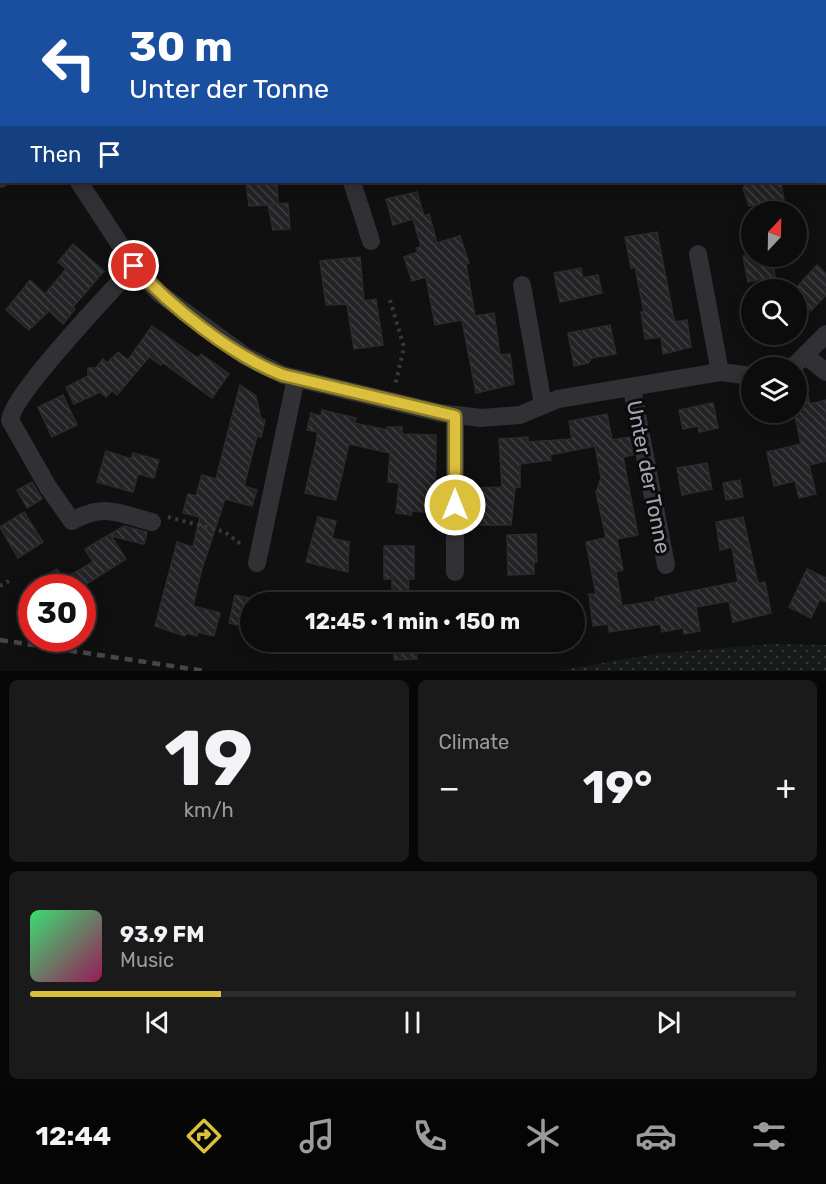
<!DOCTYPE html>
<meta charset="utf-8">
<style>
body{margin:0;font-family:Rubik,sans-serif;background:#1a1a1b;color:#f1f3f6;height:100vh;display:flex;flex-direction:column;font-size:22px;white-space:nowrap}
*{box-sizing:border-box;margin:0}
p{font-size:20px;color:#9a9b9d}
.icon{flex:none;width:33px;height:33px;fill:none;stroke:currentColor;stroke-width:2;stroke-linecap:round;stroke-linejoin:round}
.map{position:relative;height:671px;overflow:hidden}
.details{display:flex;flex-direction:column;gap:9px;padding:9px;background:#070707;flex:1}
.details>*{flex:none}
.hud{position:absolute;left:0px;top:0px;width:826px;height:183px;box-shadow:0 3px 15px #0003,0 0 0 2px #2c2c2e;background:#1a4fa0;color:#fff;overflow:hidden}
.needle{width:39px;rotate:22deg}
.fabs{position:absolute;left:741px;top:201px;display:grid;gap:12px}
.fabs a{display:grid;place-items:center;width:66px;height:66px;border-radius:50%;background:#0c0c0d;box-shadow:0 3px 15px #0003,0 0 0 2px #2c2c2e;font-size:30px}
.speed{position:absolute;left:18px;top:574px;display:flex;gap:12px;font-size:30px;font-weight:700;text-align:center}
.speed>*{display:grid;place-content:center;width:78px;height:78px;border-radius:50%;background:#0c0c0d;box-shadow:0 3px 15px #0003,0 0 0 2px #2c2c2e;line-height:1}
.speed .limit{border:9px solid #d22;background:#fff;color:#111}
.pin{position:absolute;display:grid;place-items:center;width:51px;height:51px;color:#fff;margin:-26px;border:3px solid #fff;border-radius:50%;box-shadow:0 2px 6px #0007}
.me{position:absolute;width:66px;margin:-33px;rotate:0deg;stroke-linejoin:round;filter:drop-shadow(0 0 4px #0008)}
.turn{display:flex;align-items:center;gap:21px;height:126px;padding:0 30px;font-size:27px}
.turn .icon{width:78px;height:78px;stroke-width:2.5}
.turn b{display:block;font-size:42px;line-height:51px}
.then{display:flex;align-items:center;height:57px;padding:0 30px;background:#0003;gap:12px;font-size:22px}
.big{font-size:45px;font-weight:700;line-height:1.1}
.details .tile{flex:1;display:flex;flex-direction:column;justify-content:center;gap:9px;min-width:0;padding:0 21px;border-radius:9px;background:#1a1a1b}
.details .dial{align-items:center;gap:0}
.dial b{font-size:78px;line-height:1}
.song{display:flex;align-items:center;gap:18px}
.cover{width:72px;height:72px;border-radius:9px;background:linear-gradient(135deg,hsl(140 70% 55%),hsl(330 70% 35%))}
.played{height:6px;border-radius:3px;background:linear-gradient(90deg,#dbc03e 25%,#2c2c2e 25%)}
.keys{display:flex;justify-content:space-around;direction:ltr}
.heat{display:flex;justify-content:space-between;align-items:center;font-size:33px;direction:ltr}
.details .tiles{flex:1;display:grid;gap:9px;grid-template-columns:1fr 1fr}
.tile:last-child{grid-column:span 2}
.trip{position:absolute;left:240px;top:592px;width:345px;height:60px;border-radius:30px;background:#0c0c0d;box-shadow:0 3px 15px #0003,0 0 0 2px #2c2c2e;font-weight:700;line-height:60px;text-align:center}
.dock{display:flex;height:96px;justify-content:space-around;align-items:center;background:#050505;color:#9a9b9d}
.dock .icon{width:42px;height:42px}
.dock .on{color:#dbc03e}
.dock b{font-size:27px;color:#f1f3f6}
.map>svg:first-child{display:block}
.grass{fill:url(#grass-dots)}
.building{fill:url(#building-back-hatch);stroke:#2b2a2d;stroke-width:1.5}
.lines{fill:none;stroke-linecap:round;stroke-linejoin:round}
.path{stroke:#37383c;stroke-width:4;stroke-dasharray:3 4.5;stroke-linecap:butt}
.street{stroke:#313135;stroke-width:18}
.rail{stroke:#45454a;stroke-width:4.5;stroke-dasharray:8 6;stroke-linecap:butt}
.route-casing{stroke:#8e7d28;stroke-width:15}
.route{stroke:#dbc03e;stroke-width:10}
.labels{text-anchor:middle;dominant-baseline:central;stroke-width:6;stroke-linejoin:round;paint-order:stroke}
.street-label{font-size:21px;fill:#a3a5b0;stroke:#0b0b0c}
</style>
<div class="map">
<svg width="826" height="671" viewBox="0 0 826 671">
<defs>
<pattern id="grass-dots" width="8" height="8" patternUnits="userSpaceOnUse" patternTransform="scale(1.5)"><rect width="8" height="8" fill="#171b18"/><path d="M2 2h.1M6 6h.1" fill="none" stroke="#363937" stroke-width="1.8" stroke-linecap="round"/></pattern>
<pattern id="building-back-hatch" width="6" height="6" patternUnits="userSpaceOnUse" patternTransform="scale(1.5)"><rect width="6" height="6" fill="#232325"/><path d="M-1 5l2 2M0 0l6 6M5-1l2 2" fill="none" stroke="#404042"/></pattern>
</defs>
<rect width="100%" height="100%" fill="#101011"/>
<polygon class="grass" points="770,644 826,645 826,671 558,671 654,654"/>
<g class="building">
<polygon points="246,182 277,182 278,204 249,206"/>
<polygon points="747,182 781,182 784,200 749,206 743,188"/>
<polygon points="417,192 424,216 429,214 437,243 460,236 469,263 466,264 475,316 494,313 500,355 510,354 514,384 476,393 462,320 435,325 426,277 412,281 404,257 418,252 416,248 421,247 413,219 393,225 386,199"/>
<polygon points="288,203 290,229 273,230 268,205"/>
<polygon points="657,232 674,319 676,322 687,320 691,347 663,354 661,337 645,339 641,312 644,312 635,267 631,268 625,237"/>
<polygon points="73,244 104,271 73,307 75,309 63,324 49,311 29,330 6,310 30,280 45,294 66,269 58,262"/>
<polygon points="743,256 772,256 775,277 748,282"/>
<polygon points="360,257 364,301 376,299 383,345 354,349 347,304 326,305 320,261"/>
<polygon points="817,265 826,274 826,295 811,311 796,296 796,290 794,290"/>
<polygon points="581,268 583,278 598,275 602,293 560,302 554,273"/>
<polygon points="610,325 616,354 592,358 588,363 574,366 568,333"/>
<polygon points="152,326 198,358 201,354 229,374 212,398 163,363 161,365 149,357 117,395 112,391 106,397 100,392 74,404 66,387 88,376 88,368 96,368 103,359 107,363 118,352 128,360"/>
<polygon points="803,375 810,404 826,400 826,461 809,465 816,494 799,498 795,481 774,486 767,452 801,444 794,412 796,412 796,377"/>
<polygon points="240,385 256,396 261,419 265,420 261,437 257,436 244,486 257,490 252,506 225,499 201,572 193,606 220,613 214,636 198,632 197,636 186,633 185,636 155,626 177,542 193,547 200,517 183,513 188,494 196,496 202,475 216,479"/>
<polygon points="63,395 77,425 52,437 38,407"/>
<polygon points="713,403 718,428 699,432 698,426 683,429 679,410"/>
<polygon points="322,410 356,418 354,423 387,430 387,427 402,427 402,434 436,435 435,513 412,511 411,515 396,513 399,483 388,482 390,453 349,444 336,500 305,493 317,439 317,432 307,430 311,413 321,416"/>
<polygon points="607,414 612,440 630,437 633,455 623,457 638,535 617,539 623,570 616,572 622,606 656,601 655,598 738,582 732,547 720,550 716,522 743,517 758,583 765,582 771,613 733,622 729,601 696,607 700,631 684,634 683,628 662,632 660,624 609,632 608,624 593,626 589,594 596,594 586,542 606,538 596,492 601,478 595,446 550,455 551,460 520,464 520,487 515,488 511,525 477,525 477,488 502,487 499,439 528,437 528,442 572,439 569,421"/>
<polygon points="106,451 131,459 133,453 159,460 154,478 138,474 133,492 97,482"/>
<polygon points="707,463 712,489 682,495 677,468"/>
<polygon points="740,480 743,497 726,500 723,483"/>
<polygon points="32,482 42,499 27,508 17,490"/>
<polygon points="24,512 43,542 18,558 0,527"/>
<polygon points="318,517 336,521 332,538 349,542 348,572 306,562"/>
<polygon points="124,526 147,532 144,544 111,536 126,559 80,588 27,588 57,569 64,579 93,562 85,549"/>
<polygon points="536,534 537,562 534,562 534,574 508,575 507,535"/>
<polygon points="384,546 414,546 414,579 409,579 408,603 392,603 392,579 384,579"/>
<polygon points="807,569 826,578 826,602 820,599 811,618 789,607"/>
<polygon points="235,595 250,598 250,628 229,623"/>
<polygon points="394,642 417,642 417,659 394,660"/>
</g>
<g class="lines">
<g class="path">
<polyline points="390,300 404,347 395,386"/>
<polyline points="168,517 225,532 243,546"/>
<polyline points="0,586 9,581"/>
</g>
<g class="street">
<polyline points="495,0 495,2"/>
<polyline points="804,0 805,2"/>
<polyline points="41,2 42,0"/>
<polyline points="298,2 307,0"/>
<polyline points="825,43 826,45"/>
<polyline points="0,179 2,178"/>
<polyline points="79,182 134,266 159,293 245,356 283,375 440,413 481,418 520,415 558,399 720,372 752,376"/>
<polyline points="352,182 371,241"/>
<polyline points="698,254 720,372"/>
<path d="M134 266C111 292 13 393 10 420L48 487 72 521C104 503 118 513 152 522"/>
<polyline points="522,285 543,405"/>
<polyline points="805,355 826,372"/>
<polyline points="789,368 796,364 826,334"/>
<polyline points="632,389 666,565"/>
<polyline points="455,416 455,572"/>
<polyline points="257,563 296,378"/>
</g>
<polyline class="rail" points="0,640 205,671"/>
</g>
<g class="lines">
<defs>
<path id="route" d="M134 266C170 306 232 356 283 375L455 416V505"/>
</defs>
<use href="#route" class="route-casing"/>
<use href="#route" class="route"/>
</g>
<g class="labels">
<g class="street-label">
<text transform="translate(649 477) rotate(79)">Unter der Tonne</text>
</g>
</g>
</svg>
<div class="fabs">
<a><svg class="needle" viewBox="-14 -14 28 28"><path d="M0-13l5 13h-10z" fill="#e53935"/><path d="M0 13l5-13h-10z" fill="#9a9b9d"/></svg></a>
<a><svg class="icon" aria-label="search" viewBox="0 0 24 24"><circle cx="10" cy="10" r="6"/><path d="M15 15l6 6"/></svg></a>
<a><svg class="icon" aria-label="layers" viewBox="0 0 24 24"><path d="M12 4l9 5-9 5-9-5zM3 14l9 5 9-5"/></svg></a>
</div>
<div class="speed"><div class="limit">30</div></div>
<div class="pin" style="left:134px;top:266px;background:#d93025"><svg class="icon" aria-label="arrive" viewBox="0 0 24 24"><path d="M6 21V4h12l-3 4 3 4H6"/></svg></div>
<svg class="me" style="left:455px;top:505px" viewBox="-20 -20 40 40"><circle r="17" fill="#dbc03e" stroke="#fff" stroke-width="3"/><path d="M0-11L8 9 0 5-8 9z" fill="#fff"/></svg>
<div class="trip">12:45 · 1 min · 150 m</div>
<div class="hud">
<div class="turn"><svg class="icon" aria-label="left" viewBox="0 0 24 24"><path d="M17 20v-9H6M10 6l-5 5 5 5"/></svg><div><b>30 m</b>Unter der Tonne</div></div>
<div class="then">Then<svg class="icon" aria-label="arrive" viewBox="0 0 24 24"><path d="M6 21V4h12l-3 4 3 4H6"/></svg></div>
</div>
</div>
<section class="details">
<div class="tiles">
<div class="tile dial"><b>19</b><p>km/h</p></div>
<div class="tile"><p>Climate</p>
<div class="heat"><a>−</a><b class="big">19°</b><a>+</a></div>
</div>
<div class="tile">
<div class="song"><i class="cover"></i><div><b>93.9 FM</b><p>Music</p></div></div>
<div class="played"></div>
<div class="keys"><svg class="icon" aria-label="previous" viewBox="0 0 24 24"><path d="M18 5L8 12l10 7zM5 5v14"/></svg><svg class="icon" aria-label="pause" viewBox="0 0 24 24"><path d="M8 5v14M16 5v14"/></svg><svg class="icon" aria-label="next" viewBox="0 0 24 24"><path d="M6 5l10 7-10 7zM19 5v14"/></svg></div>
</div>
</div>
</section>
<nav class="dock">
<b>12:44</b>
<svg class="icon on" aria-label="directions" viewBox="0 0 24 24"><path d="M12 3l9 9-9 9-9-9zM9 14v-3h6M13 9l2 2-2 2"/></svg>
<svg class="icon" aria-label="music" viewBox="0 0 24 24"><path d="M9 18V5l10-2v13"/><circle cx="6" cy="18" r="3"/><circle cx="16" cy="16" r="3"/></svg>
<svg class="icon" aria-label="phone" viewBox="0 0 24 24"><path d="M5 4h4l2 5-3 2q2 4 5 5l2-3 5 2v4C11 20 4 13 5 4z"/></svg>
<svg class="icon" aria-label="climate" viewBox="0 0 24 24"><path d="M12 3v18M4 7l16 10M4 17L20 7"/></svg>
<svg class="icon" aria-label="car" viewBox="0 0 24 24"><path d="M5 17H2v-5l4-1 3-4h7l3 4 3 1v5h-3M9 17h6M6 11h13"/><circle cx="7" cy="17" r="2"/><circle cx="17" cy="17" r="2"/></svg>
<svg class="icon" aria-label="filters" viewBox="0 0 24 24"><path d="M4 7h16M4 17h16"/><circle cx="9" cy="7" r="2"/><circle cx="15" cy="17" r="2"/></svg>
</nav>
